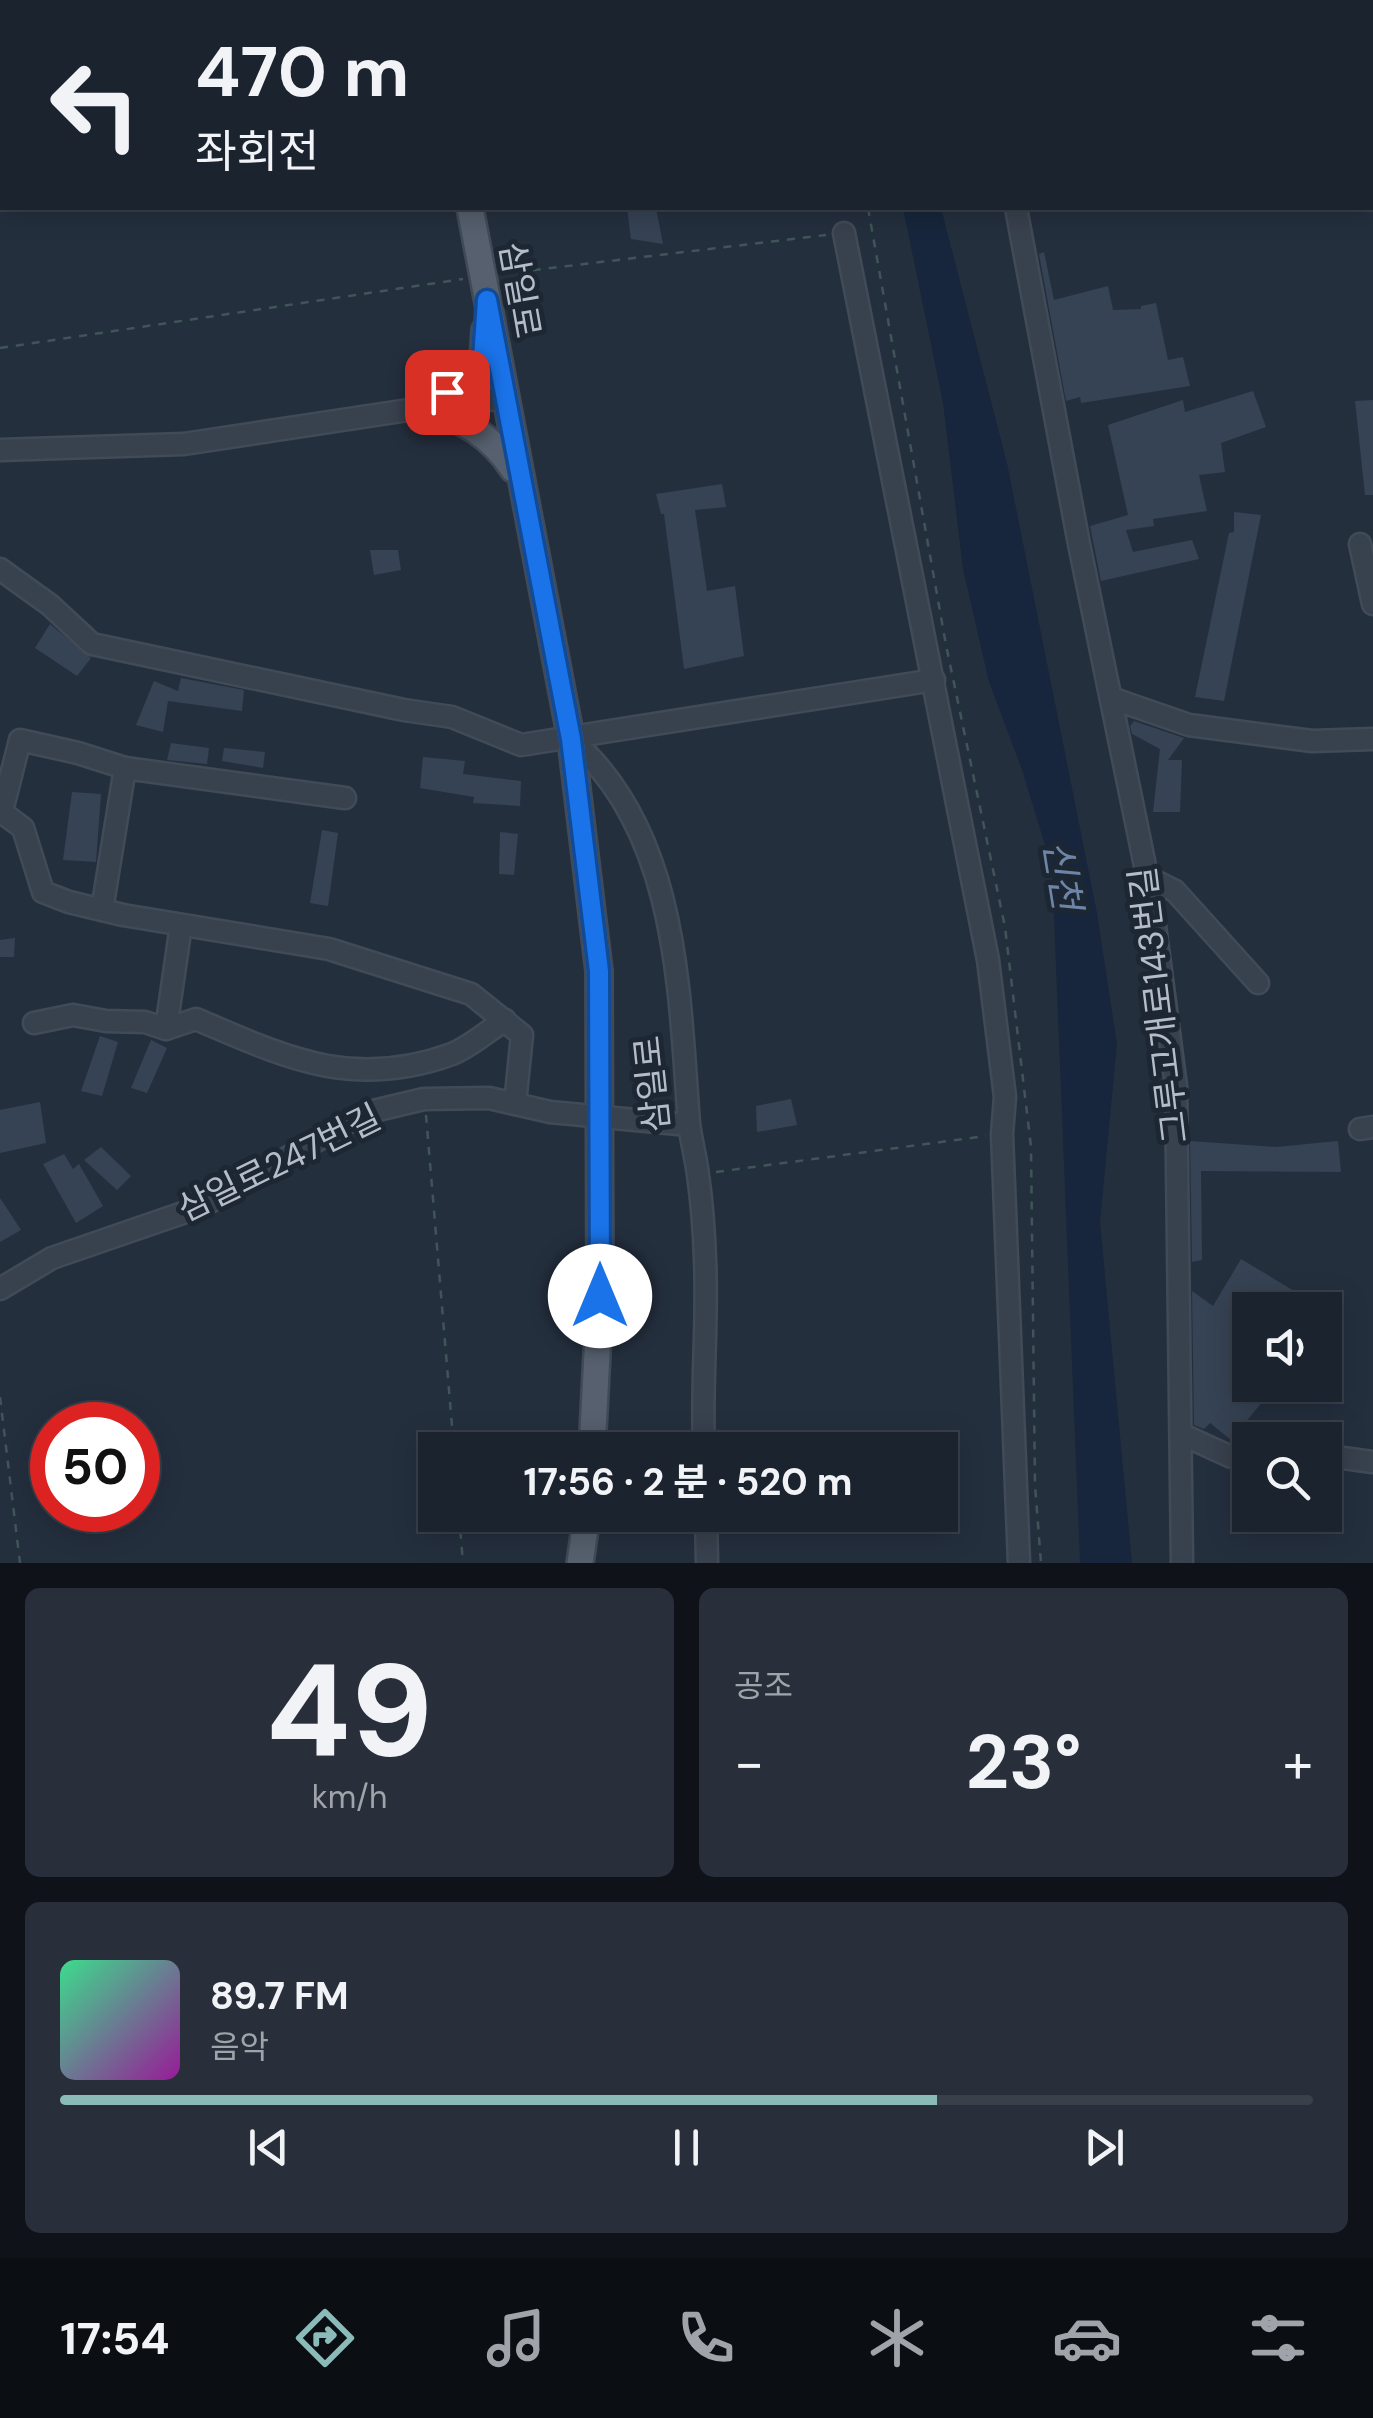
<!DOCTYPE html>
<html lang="ko">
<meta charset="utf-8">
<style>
body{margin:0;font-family:"DM Sans","Noto Sans KR",sans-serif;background:#282f3a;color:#f1f3f6;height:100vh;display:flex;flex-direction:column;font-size:38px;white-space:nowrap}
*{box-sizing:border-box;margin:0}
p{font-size:32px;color:#a0a4aa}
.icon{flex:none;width:55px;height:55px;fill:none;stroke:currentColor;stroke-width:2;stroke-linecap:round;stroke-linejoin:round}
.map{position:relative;height:1563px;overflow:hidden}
.drawer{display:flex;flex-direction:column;gap:25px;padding:25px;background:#0f1319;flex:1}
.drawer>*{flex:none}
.banner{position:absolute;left:0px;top:0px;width:1375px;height:210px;box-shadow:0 5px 25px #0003,0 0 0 2px #39404a;background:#1b232e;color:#f1f3f6;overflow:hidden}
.fabs{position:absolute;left:1232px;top:1292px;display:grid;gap:20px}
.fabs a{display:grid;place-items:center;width:110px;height:110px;border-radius:0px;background:#1b232e;box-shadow:0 5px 25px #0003,0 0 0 2px #39404a;font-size:50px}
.speed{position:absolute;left:30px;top:1402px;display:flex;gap:20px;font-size:50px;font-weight:700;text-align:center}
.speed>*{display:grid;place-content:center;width:130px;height:130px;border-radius:50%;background:#1b232e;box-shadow:0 5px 25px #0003,0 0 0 2px #39404a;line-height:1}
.speed .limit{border:15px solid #d22;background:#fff;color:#111}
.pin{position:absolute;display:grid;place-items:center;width:85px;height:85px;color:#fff;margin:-42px;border-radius:20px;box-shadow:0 5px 15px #0006}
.me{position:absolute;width:110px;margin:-55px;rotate:0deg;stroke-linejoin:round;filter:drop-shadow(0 0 8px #0008)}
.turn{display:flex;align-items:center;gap:35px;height:210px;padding:0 30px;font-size:45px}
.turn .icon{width:130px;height:130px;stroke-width:2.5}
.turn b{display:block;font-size:70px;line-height:85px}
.big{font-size:75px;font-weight:700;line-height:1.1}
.drawer .tile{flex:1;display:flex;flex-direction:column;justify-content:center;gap:15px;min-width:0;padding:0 35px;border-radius:15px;background:#282f3a}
.drawer .dial{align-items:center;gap:0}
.dial b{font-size:130px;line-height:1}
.song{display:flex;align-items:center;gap:30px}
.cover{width:120px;height:120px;border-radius:15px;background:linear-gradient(135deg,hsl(150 70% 55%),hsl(300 70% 35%))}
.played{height:10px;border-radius:5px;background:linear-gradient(90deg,#8bbbb9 70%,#39404a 70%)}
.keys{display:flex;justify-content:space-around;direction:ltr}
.heat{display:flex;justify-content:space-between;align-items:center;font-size:55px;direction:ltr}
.drawer .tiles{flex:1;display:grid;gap:25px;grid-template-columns:1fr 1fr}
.tile:last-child{grid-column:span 2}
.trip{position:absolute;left:418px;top:1432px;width:540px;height:100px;border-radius:0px;background:#1b232e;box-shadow:0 5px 25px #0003,0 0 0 2px #39404a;font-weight:700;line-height:100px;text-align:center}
.dock{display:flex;height:160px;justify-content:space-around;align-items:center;background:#0b0e12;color:#a0a4aa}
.dock .icon{width:70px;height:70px}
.dock .on{color:#8bbbb9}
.dock b{font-size:45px;color:#f1f3f6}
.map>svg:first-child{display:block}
.water{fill:#17263c}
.building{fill:#364354}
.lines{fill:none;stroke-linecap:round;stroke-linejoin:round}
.minor-casing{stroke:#414a57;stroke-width:25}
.major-casing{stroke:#414a57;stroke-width:30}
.path{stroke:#3f5557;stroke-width:2.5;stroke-dasharray:8 8;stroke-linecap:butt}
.minor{stroke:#38414e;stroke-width:20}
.major{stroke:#56606e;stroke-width:25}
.route-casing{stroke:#114b97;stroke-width:25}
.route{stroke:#1a73e8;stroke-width:18}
.labels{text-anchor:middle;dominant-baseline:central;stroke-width:10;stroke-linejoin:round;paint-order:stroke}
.street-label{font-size:35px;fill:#b4bcc9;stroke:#1d2633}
.water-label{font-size:38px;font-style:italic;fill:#6d86a8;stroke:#1d2633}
</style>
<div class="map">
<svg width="1373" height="1563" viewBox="0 0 1373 1563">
<rect width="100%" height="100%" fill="#242f3e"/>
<polygon class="water" points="903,208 941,208 1007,463 1097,913 1117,1044 1100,1222 1132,1563 1080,1563 1052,868 1022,770 989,682 963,569 943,403"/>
<g class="building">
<polygon points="627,208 656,208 663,244 631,239"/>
<polygon points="1044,252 1054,300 1108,286 1113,310 1141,309 1141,306 1156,303 1168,360 1183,357 1190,386 1081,403 1080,397 1066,401 1039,254"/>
<polygon points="1253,391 1266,427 1221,443 1225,472 1199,475 1207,511 1153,519 1154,526 1126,530 1133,552 1192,540 1199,559 1101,581 1090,526 1128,515 1108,425 1183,400 1185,412"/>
<polygon points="1373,400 1373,495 1365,495 1355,401"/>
<polygon points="722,484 726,507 695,510 707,591 735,586 744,656 684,669 664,514 661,514 656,494"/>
<polygon points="1234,512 1261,515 1224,701 1195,697 1229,533 1234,532"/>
<polygon points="370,550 398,550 401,570 374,575"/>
<polygon points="50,624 91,658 77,676 35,648"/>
<polygon points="181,678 244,690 242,711 168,701 163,732 136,725 154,681 178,691"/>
<polygon points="1134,721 1184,738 1168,760 1182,760 1180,812 1153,812 1160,749 1132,734 1130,726"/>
<polygon points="171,743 209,748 207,764 167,760"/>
<polygon points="224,748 265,752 263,768 222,761"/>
<polygon points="423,757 465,761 463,774 521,781 520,806 473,803 474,797 420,788"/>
<polygon points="72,792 101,794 96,862 63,860"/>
<polygon points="322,830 338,833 328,906 310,903"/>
<polygon points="500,832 518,834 514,875 499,874"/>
<polygon points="15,938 14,957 0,957 0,940"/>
<polygon points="100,1036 118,1042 102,1096 81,1091"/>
<polygon points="151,1040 167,1048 147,1093 131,1088"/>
<polygon points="791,1099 797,1125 757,1132 756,1106"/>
<polygon points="40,1102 46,1143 0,1153 0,1110"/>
<polygon points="1190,1141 1276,1147 1338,1141 1341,1172 1201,1171 1202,1260 1192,1262"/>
<polygon points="101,1147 131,1176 117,1190 84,1160"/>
<polygon points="64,1154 73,1169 79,1164 103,1206 76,1223 43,1164"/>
<polygon points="0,1198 21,1230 0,1242"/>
<polygon points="1241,1259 1306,1298 1299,1310 1250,1310 1250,1385 1276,1385 1231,1440 1210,1423 1204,1429 1194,1425 1192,1291 1213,1306"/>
</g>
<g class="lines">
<defs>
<g id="minor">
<polyline points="934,0 935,2"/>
<polyline points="475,2 480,0"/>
<polyline points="0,98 2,98"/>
<polyline points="1016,208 1079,544 1151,895 1176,1086 1182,1563"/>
<polyline points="844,233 988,960 1005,1097 1002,1134 1019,1563"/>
<polyline points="0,450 184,444 428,407 504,398"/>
<polyline points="1360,544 1373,604"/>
<polyline points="0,569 50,605 92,644 404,710 452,717 521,745 934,680"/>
<polyline points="1111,698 1189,725 1312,741 1373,739"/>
<path d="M571 739C679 832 679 992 689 1123 691 1140 696 1158 698 1175 702 1203 704 1231 705 1259 708 1323 701 1386 704 1450"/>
<polyline points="0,811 23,828 43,892 69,902 123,915 329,949 471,994 522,1035 515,1104"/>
<polyline points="2,811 20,740 78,753 125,768 345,798"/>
<polyline points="1147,877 1175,891 1258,983"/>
<polyline points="102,910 125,768"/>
<path d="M34 1023 73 1015 106 1021 145 1022 166 1029 196 1019C287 1058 353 1090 452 1054 470 1047 488 1031 505 1020"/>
<polyline points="166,1029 181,925"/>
<polyline points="1360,1129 1373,1127"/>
<polyline points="0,1289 52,1258 203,1206 365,1113 424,1099 489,1098 550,1112 689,1125"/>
<polyline points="1181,1434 1229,1456 1250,1461"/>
<polyline points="1325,1461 1336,1457 1373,1462"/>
<polyline points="706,1515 707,1563"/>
</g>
<g id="major">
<polyline points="448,0 448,2"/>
<polyline points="470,208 571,739 599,971 600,1296 592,1450"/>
<path d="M485 330 483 359 428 407C465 422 491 435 513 469"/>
<polyline points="580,1563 587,1515"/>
</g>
</defs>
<use href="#minor" class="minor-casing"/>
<use href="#major" class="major-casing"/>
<g class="path">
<polyline points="770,0 771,2"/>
<polyline points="868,208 946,645 1005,927 1031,1147 1035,1485 1041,1563"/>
<polyline points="501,274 826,235"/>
<polyline points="0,348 463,279"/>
<polyline points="426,1115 454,1450"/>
<polyline points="716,1172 986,1136"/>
<polyline points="0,1397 20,1563"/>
<polyline points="459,1515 463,1563"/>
</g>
<use href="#minor" class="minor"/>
<use href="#major" class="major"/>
</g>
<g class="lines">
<defs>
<polyline id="route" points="447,392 483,359 487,300 571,739 599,971 600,1296"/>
</defs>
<use href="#route" class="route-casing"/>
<use href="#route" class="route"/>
</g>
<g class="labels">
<g class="street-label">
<text transform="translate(520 290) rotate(80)">삼일로</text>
<text transform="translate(1159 1005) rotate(-97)">그루고개로143번길</text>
<text transform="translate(652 1084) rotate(-96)">삼일로</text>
<text transform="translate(279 1163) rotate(-26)">삼일로247번길</text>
</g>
<g class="water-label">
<text transform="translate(1062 875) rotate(81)">신천</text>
</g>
</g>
</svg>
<div class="fabs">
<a><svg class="icon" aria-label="sound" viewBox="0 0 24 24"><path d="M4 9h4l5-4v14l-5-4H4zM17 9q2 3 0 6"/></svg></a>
<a><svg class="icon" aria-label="search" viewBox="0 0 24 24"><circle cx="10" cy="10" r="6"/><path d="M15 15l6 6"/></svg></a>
</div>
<div class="speed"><div class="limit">50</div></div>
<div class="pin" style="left:447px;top:392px;background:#d93025"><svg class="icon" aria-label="arrive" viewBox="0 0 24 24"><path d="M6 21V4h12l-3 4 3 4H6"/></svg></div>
<svg class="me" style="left:600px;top:1296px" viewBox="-20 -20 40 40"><circle r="19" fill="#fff"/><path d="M0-13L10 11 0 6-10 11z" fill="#1a73e8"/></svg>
<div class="trip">17:56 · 2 분 · 520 m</div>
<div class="banner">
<div class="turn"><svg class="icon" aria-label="left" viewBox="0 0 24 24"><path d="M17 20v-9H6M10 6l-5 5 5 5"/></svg><div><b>470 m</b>좌회전</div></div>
</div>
</div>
<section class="drawer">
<div class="tiles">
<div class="tile dial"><b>49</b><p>km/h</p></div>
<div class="tile"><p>공조</p>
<div class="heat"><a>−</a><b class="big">23°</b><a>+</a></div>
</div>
<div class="tile">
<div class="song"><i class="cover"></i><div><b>89.7 FM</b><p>음악</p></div></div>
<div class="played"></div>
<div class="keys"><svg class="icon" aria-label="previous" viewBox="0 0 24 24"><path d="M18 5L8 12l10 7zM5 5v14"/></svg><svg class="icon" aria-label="pause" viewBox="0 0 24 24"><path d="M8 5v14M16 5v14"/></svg><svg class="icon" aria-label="next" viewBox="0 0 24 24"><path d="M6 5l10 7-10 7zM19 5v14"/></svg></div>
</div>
</div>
</section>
<nav class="dock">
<b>17:54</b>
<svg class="icon on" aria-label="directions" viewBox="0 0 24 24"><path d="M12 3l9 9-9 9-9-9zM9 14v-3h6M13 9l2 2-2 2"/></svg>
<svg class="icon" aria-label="music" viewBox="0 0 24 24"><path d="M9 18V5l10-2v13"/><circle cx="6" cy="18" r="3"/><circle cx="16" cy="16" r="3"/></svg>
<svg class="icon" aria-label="phone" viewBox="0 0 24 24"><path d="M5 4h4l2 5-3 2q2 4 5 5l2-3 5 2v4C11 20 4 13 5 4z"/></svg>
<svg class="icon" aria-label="climate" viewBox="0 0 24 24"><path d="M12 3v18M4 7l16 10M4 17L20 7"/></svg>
<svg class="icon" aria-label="car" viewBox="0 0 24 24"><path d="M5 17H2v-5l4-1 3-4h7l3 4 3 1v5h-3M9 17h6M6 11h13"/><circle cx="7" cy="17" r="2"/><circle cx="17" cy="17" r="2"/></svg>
<svg class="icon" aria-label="filters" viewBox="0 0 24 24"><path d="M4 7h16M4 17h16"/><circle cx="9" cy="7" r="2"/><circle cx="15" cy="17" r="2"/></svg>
</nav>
